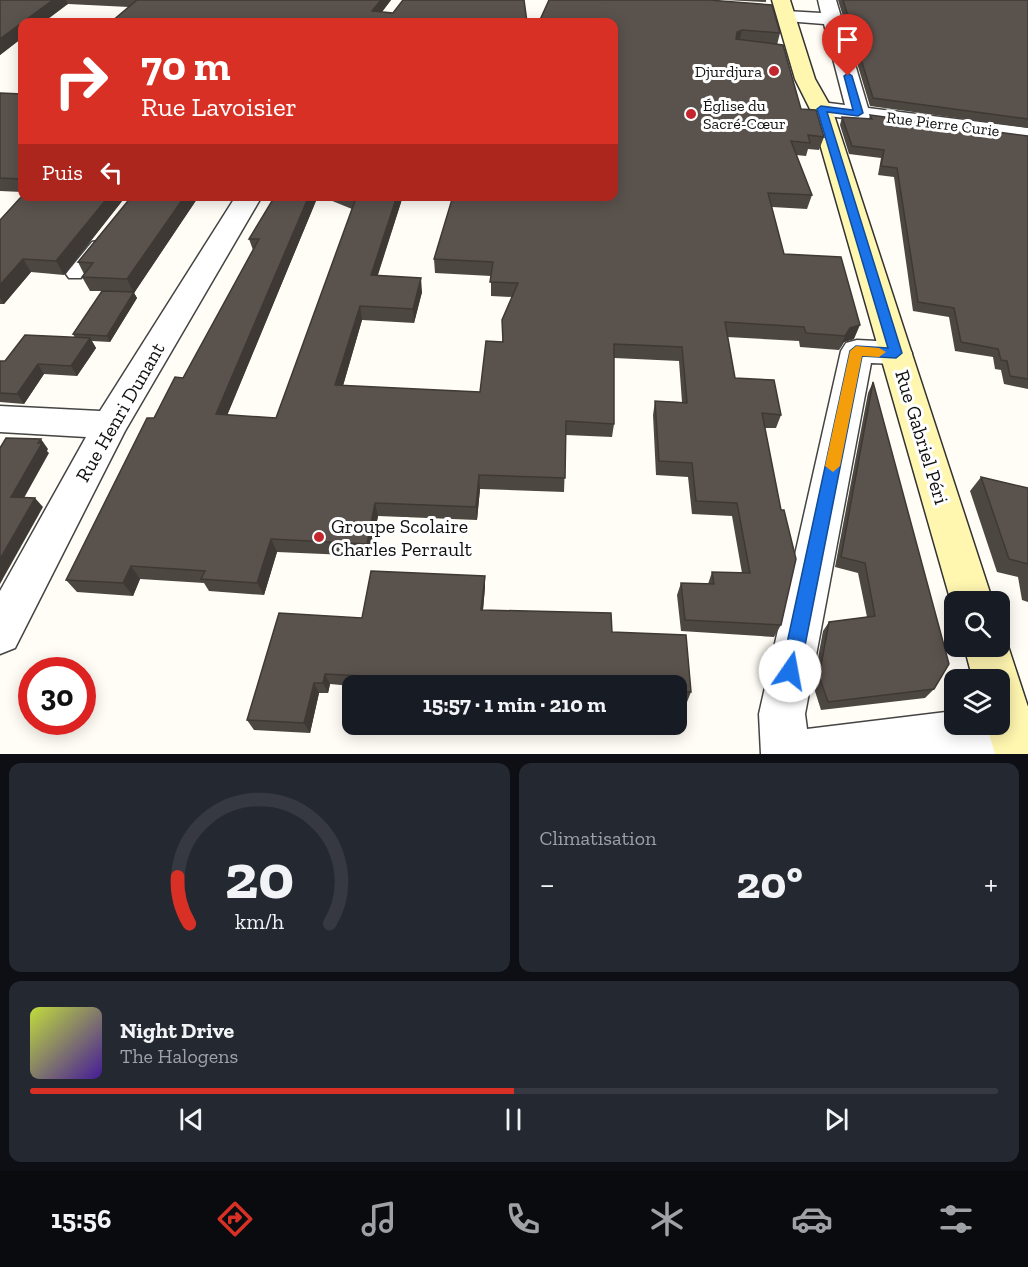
<!DOCTYPE html>
<html lang="fr">
<meta charset="utf-8">
<style>
body{margin:0;font-family:"Zilla Slab",serif;background:#242831;color:#f1f3f6;height:100vh;display:flex;flex-direction:column;font-size:22px;white-space:nowrap}
*{box-sizing:border-box;margin:0}
p{font-size:20px;color:#9ea1a6}
.icon{flex:none;width:33px;height:33px;fill:none;stroke:currentColor;stroke-width:2;stroke-linecap:round;stroke-linejoin:round}
.map{position:relative;height:754px;overflow:hidden}
.drawer{display:flex;flex-direction:column;gap:9px;padding:9px;background:#0d0f14;flex:1}
.drawer>*{flex:none}
.top-card{position:absolute;left:18px;top:18px;width:600px;height:183px;border-radius:12px;box-shadow:0 3px 15px #0003;background:#d93025;color:#fff;overflow:hidden}
.buttons{position:absolute;left:944px;top:591px;display:grid;gap:12px}
.buttons a{display:grid;place-items:center;width:66px;height:66px;border-radius:12px;background:#171b24;box-shadow:0 3px 15px #0003;font-size:30px}
.speed{position:absolute;left:18px;top:657px;display:flex;gap:12px;font-size:30px;font-weight:700;text-align:center}
.speed>*{display:grid;place-content:center;width:78px;height:78px;border-radius:50%;background:#171b24;box-shadow:0 3px 15px #0003;line-height:1}
.speed .limit{border:9px solid #d22;background:#fff;color:#111}
.pin{position:absolute;display:grid;place-items:center;width:51px;height:51px;color:#fff;margin:-62px -26px;border-radius:50% 50% 50% 0;rotate:-45deg;box-shadow:0 0 6px #0007}
.pin .icon{rotate:45deg}
.me{position:absolute;width:66px;margin:-33px;rotate:12deg;stroke-linejoin:round;filter:drop-shadow(0 0 4px #0008)}
.turn{display:flex;align-items:center;gap:21px;height:126px;padding:0 24px;font-size:27px}
.turn .icon{width:78px;height:78px;stroke-width:2.5}
.turn b{display:block;font-size:42px;line-height:51px}
.then{display:flex;align-items:center;height:57px;padding:0 24px;background:#0003;gap:12px;font-size:22px}
.big{font-size:45px;font-weight:800;line-height:1.1}
.drawer .widget{flex:1;display:flex;flex-direction:column;justify-content:center;gap:9px;min-width:0;padding:0 21px;border-radius:12px;background:#242831}
.drawer .dial{align-items:center;gap:0}
.dial svg{height:156px;overflow:visible;fill:none;stroke:#363941;stroke-width:7;stroke-linecap:round;text-anchor:middle}
.dial text{fill:#f1f3f6;stroke:none}
.song{display:flex;align-items:center;gap:18px}
.cover{width:72px;height:72px;border-radius:9px;background:linear-gradient(135deg,hsl(70 70% 55%),hsl(260 70% 35%))}
.played{height:6px;border-radius:3px;background:linear-gradient(90deg,#d93025 50%,#363941 50%)}
.keys{display:flex;justify-content:space-around;direction:ltr}
.heat{display:flex;justify-content:space-between;align-items:center;font-size:33px;direction:ltr}
.drawer .tiles{flex:1;display:grid;gap:9px;grid-template-columns:1fr 1fr}
.widget:last-child{grid-column:span 2}
.trip{position:absolute;left:342px;top:675px;width:345px;height:60px;border-radius:12px;background:#171b24;box-shadow:0 3px 15px #0003;font-weight:800;line-height:60px;text-align:center}
.tab-bar{display:flex;height:96px;justify-content:space-around;align-items:center;background:#090b0e;color:#9ea1a6}
.tab-bar .icon{width:42px;height:42px}
.tab-bar .on{color:#d93025}
.tab-bar b{font-size:27px;color:#f1f3f6}
.map>svg:first-child{display:block}
.lines{fill:none;stroke-linecap:round;stroke-linejoin:round}
.lane-casing{stroke:#444;stroke-width:3}
.street-casing{stroke:#444;stroke-width:3}
.secondary-casing{stroke:#333;stroke-width:3}
.path{stroke:#333;stroke-width:2;stroke-dasharray:4 1.5;stroke-linecap:butt}
.lane{fill:#fff;fill-rule:evenodd}
.street{fill:#fff;fill-rule:evenodd}
.secondary{fill:#fff6b0;fill-rule:evenodd}
.wall{fill:#4d4742}
.shaded-wall{fill:#3f3936}
.building{fill:#5a524d;stroke:#3f3936;stroke-width:1.5}
.route{fill:#1a73e8;stroke:#114b97;stroke-width:1.5}
.slow{fill:#f59e0b}
.poi-dot{fill:#c4262e;stroke:#fff;stroke-width:2}
.labels{text-anchor:middle;dominant-baseline:central;stroke-width:6;stroke-linejoin:round;paint-order:stroke}
.far-poi-label{font-size:16px;fill:#111;stroke:#fff;text-anchor:end}
.far-street-label{font-size:16px;fill:#111;stroke:#fff}
.street-label{font-size:20px;fill:#111;stroke:#fff}
.poi-label{font-size:20px;fill:#111;stroke:#fff;text-anchor:start}
</style>
<div class="map">
<svg width="1028" height="754" viewBox="0 0 1028 754">
<rect width="100%" height="100%" fill="#fffdf5"/>
<g class="lines">
<defs>
<polygon id="lane" points="98,241 104,242 107,246 104,250 81,278 69,278 66,274 69,270 92,242"/>
<g id="street">
<polygon points="818,0 836,0 868,108 1028,128 1028,142 813,114 810,109 813,104 821,102 845,105 824,24 786,21 777,16 786,11 821,13"/>
<polygon points="236,196 262,196 125,431 15,648 0,654 0,591 86,437 0,432 0,406 100,411"/>
<polygon points="857,340 896,342 907,345 912,353 907,361 896,364 871,363 805,714 807,729 954,711 954,724 999,724 999,708 1028,706 1028,754 761,754 759,714 841,351 846,343"/>
</g>
<g id="secondary">
<polygon points="772,0 790,0 815,79 832,109 993,602 954,602 954,609 951,602 810,109 795,79"/>
<polygon points="999,630 1008,646 1028,707 1028,754 995,754 986,724 999,724 999,680 973,680 964,646 999,646"/>
</g>
</defs>
<use href="#lane" class="lane-casing"/>
<use href="#street" class="street-casing"/>
<use href="#secondary" class="secondary-casing"/>
<polyline class="path" points="522,21 537,22"/>
<use href="#lane" class="lane"/>
<use href="#street" class="street"/>
<use href="#secondary" class="secondary"/>
</g>
<g class="wall">
<polygon points="0,0 391,0 382,12 129,7 68,4 22,22 22,38 0,55"/>
<polygon points="549,0 780,33 777,45 801,109 824,137 819,150 808,149 806,156 796,155 812,195 807,209 772,207 784,254 854,339 844,342 839,350 800,347 799,341 727,337 735,378 781,415 776,428 764,428 781,625 774,637 681,631 677,595 681,583 708,584 712,572 742,573 732,516 692,514 688,477 656,475 653,415 655,401 682,402 679,361 614,358 614,424 612,437 566,435 564,492 480,489 477,520 378,516 370,556 277,552 264,595 209,591 204,583 140,579 133,596 77,592 66,580 154,418 183,378 253,250 249,239 275,196 318,196 227,415 276,418 352,209 320,196 403,196 378,275 422,292 414,323 362,320 343,386 480,392 502,342 512,297 491,296 491,276 435,273 434,259 614,196"/>
<polygon points="725,0 766,0 766,2"/>
<polygon points="838,0 1028,0 1028,128 870,106"/>
<polygon points="0,93 22,94 22,192 0,191"/>
<polygon points="870,115 1028,136 1028,389 1004,384 1001,370 995,369 993,357 955,351 949,317 913,311 894,177 878,175 881,158 849,154 840,125 842,117 869,119"/>
<polygon points="22,196 126,196 64,275 31,272 4,304 0,304 0,220"/>
<polygon points="132,196 199,196 134,293 137,298 110,342 92,341 96,348 77,376 44,374 24,404 0,402 0,361 5,361 75,338 73,334 102,291 90,291 82,277 84,274 78,262"/>
<polygon points="873,382 934,689 925,698 821,710 813,685 823,631 829,622 867,617 858,573 835,567 868,393"/>
<polygon points="981,477 1028,488 1028,602 1022,600 1018,577 997,572 970,491"/>
<polygon points="485,576 485,587 483,610 612,632 691,692 687,702 676,701 676,686 352,686 330,684 328,693 319,693 310,733 254,730 247,720 362,618"/>
</g>
<g class="shaded-wall">
<polygon points="53,0 66,0 68,4 44,22 22,22 22,38 0,55 0,39"/>
<polygon points="381,0 391,0 374,22 372,11"/>
<polygon points="742,30 739,42 734,44 737,32"/>
<polygon points="109,196 126,196 64,275 56,261"/>
<polygon points="185,196 199,196 134,293 137,298 110,342 107,336 133,292 127,279"/>
<polygon points="309,196 318,196 222,428 216,414"/>
<polygon points="397,196 403,196 373,289 371,275"/>
<polygon points="23,259 31,272 4,304 0,298 0,285"/>
<polygon points="421,278 422,292 414,323 413,309"/>
<polygon points="360,306 362,320 339,399 335,385"/>
<polygon points="860,325 854,339 844,342 839,350 845,336 850,328"/>
<polygon points="90,338 96,348 77,376 71,366"/>
<polygon points="38,364 44,374 24,404 17,394"/>
<polygon points="41,439 48,449 47,451 49,453 19,507 11,497"/>
<polygon points="479,475 480,489 477,520 476,507"/>
<polygon points="35,498 43,507 0,584 0,559"/>
<polygon points="375,503 378,516 370,556 367,544"/>
<polygon points="271,539 277,552 264,595 257,583"/>
<polygon points="131,566 140,579 133,596 123,583"/>
<polygon points="485,576 485,587 482,621 481,610"/>
<polygon points="325,674 330,684 328,693 323,683"/>
<polygon points="314,683 319,693 310,733 304,723"/>
</g>
<g class="building">
<polygon points="0,0 53,0 0,39"/>
<polygon points="137,0 381,0 372,11 393,13 403,0 524,0 527,22 111,22"/>
<polygon points="549,0 709,0 772,5 780,33 742,30 737,32 736,39 783,45 801,109 816,110 824,137 808,135 810,143 791,141 812,195 768,193 784,254 841,257 860,325 850,328 845,336 806,333 804,327 725,322 735,378 774,380 781,415 762,413 781,510 784,510 796,559 781,625 685,620 681,583 714,584 712,572 750,573 737,503 696,501 692,463 659,461 655,401 687,403 682,347 614,344 614,424 566,421 565,478 479,475 476,507 375,503 367,544 271,539 257,583 201,579 205,571 131,566 123,583 66,580 147,418 154,418 175,377 183,378 259,239 249,239 275,196 309,196 216,414 276,418 356,198 353,196 397,196 371,275 421,278 413,309 360,306 335,385 480,392 486,341 503,342 502,320 518,283 490,282 493,262 434,259 453,196 614,196 614,22 539,22"/>
<polygon points="843,0 1028,0 1028,119 873,98"/>
<polygon points="0,93 22,94 22,179 0,178"/>
<polygon points="870,115 1028,136 1028,379 1010,376 1007,361 1001,360 998,349 961,342 954,308 918,302 897,168 881,166 884,150 852,146 842,117 872,119"/>
<polygon points="22,196 109,196 56,261 23,259 0,285 0,220"/>
<polygon points="132,196 185,196 127,279 82,277 93,263 78,262"/>
<polygon points="102,291 134,292 107,336 73,334"/>
<polygon points="25,335 90,338 71,366 38,364 17,394 0,393 0,361 5,361"/>
<polygon points="873,382 949,664 934,689 828,702 819,676 829,622 875,616 865,563 841,557"/>
<polygon points="6,438 41,439 38,443 42,443 11,497 35,498 0,559 0,448"/>
<polygon points="981,477 1028,488 1028,564 1009,559"/>
<polygon points="371,571 485,576 481,610 611,613 612,632 686,635 691,692 676,691 676,686 423,686 423,679 325,674 323,683 314,683 304,723 247,720 279,613 362,618"/>
</g>
<polygon class="route" points="848,73 852,76 863,113 858,116 827,112 902,353 896,358 862,356 800,671 797,677 790,680 784,677 781,671 850,351 856,346 888,348 817,109 821,106 853,110 844,76"/>
<polygon class="slow" points="856,346 879,348 886,352 879,357 862,356 840,466 833,472 825,466 850,351"/>
<g class="poi-dot">
<circle cx="774" cy="71" r="6"/>
<circle cx="691" cy="114" r="6"/>
<circle cx="319" cy="537" r="6"/>
</g>
<g class="labels">
<g class="far-poi-label">
<text x="762" y="71">Djurdjura</text>
<text x="703" y="105" text-anchor="start">Église du<tspan x="703" dy="18">Sacré-Cœur</tspan></text>
</g>
<g class="far-street-label">
<text transform="translate(943 124) rotate(7)">Rue Pierre Curie</text>
</g>
<g class="street-label">
<text transform="translate(120 412) rotate(-60)">Rue Henri Dunant</text>
<text transform="translate(922 437) rotate(73)">Rue Gabriel Péri</text>
</g>
<g class="poi-label">
<text x="331" y="526">Groupe Scolaire<tspan x="331" dy="23">Charles Perrault</tspan></text>
</g>
</g>
</svg>
<div class="buttons">
<a><svg class="icon" aria-label="search" viewBox="0 0 24 24"><circle cx="10" cy="10" r="6"/><path d="M15 15l6 6"/></svg></a>
<a><svg class="icon" aria-label="layers" viewBox="0 0 24 24"><path d="M12 4l9 5-9 5-9-5zM3 14l9 5 9-5"/></svg></a>
</div>
<div class="speed"><div class="limit">30</div></div>
<div class="pin" style="left:848px;top:76px;background:#d93025"><svg class="icon" aria-label="arrive" viewBox="0 0 24 24"><path d="M6 21V4h12l-3 4 3 4H6"/></svg></div>
<svg class="me" style="left:790px;top:671px" viewBox="-20 -20 40 40"><circle r="19" fill="#fff"/><path d="M0-13L10 11 0 6-10 11z" fill="#1a73e8"/></svg>
<div class="trip">15:57 · 1 min · 210 m</div>
<div class="top-card">
<div class="turn"><svg class="icon" aria-label="right" viewBox="0 0 24 24"><path d="M7 20v-9h11M14 6l5 5-5 5"/></svg><div><b>70 m</b>Rue Lavoisier</div></div>
<div class="then">Puis<svg class="icon" aria-label="left" viewBox="0 0 24 24"><path d="M17 20v-9H6M10 6l-5 5 5 5"/></svg></div>
</div>
</div>
<section class="drawer">
<div class="tiles">
<div class="widget dial"><svg viewBox="0 0 100 80">
<path d="M14 69A42 42 0 1 1 86 69"/>
<path d="M14 69A42 42 0 0 1 8 45" stroke="#d93025"/>
<text x="50" y="56" font-size="32" font-weight="700">20</text>
<text x="50" y="72" font-size="11">km/h</text>
</svg></div>
<div class="widget"><p>Climatisation</p>
<div class="heat"><a>−</a><b class="big">20°</b><a>+</a></div>
</div>
<div class="widget">
<div class="song"><i class="cover"></i><div><b>Night Drive</b><p>The Halogens</p></div></div>
<div class="played"></div>
<div class="keys"><svg class="icon" aria-label="previous" viewBox="0 0 24 24"><path d="M18 5L8 12l10 7zM5 5v14"/></svg><svg class="icon" aria-label="pause" viewBox="0 0 24 24"><path d="M8 5v14M16 5v14"/></svg><svg class="icon" aria-label="next" viewBox="0 0 24 24"><path d="M6 5l10 7-10 7zM19 5v14"/></svg></div>
</div>
</div>
</section>
<nav class="tab-bar">
<b>15:56</b>
<svg class="icon on" aria-label="directions" viewBox="0 0 24 24"><path d="M12 3l9 9-9 9-9-9zM9 14v-3h6M13 9l2 2-2 2"/></svg>
<svg class="icon" aria-label="music" viewBox="0 0 24 24"><path d="M9 18V5l10-2v13"/><circle cx="6" cy="18" r="3"/><circle cx="16" cy="16" r="3"/></svg>
<svg class="icon" aria-label="phone" viewBox="0 0 24 24"><path d="M5 4h4l2 5-3 2q2 4 5 5l2-3 5 2v4C11 20 4 13 5 4z"/></svg>
<svg class="icon" aria-label="climate" viewBox="0 0 24 24"><path d="M12 3v18M4 7l16 10M4 17L20 7"/></svg>
<svg class="icon" aria-label="car" viewBox="0 0 24 24"><path d="M5 17H2v-5l4-1 3-4h7l3 4 3 1v5h-3M9 17h6M6 11h13"/><circle cx="7" cy="17" r="2"/><circle cx="17" cy="17" r="2"/></svg>
<svg class="icon" aria-label="filters" viewBox="0 0 24 24"><path d="M4 7h16M4 17h16"/><circle cx="9" cy="7" r="2"/><circle cx="15" cy="17" r="2"/></svg>
</nav>
